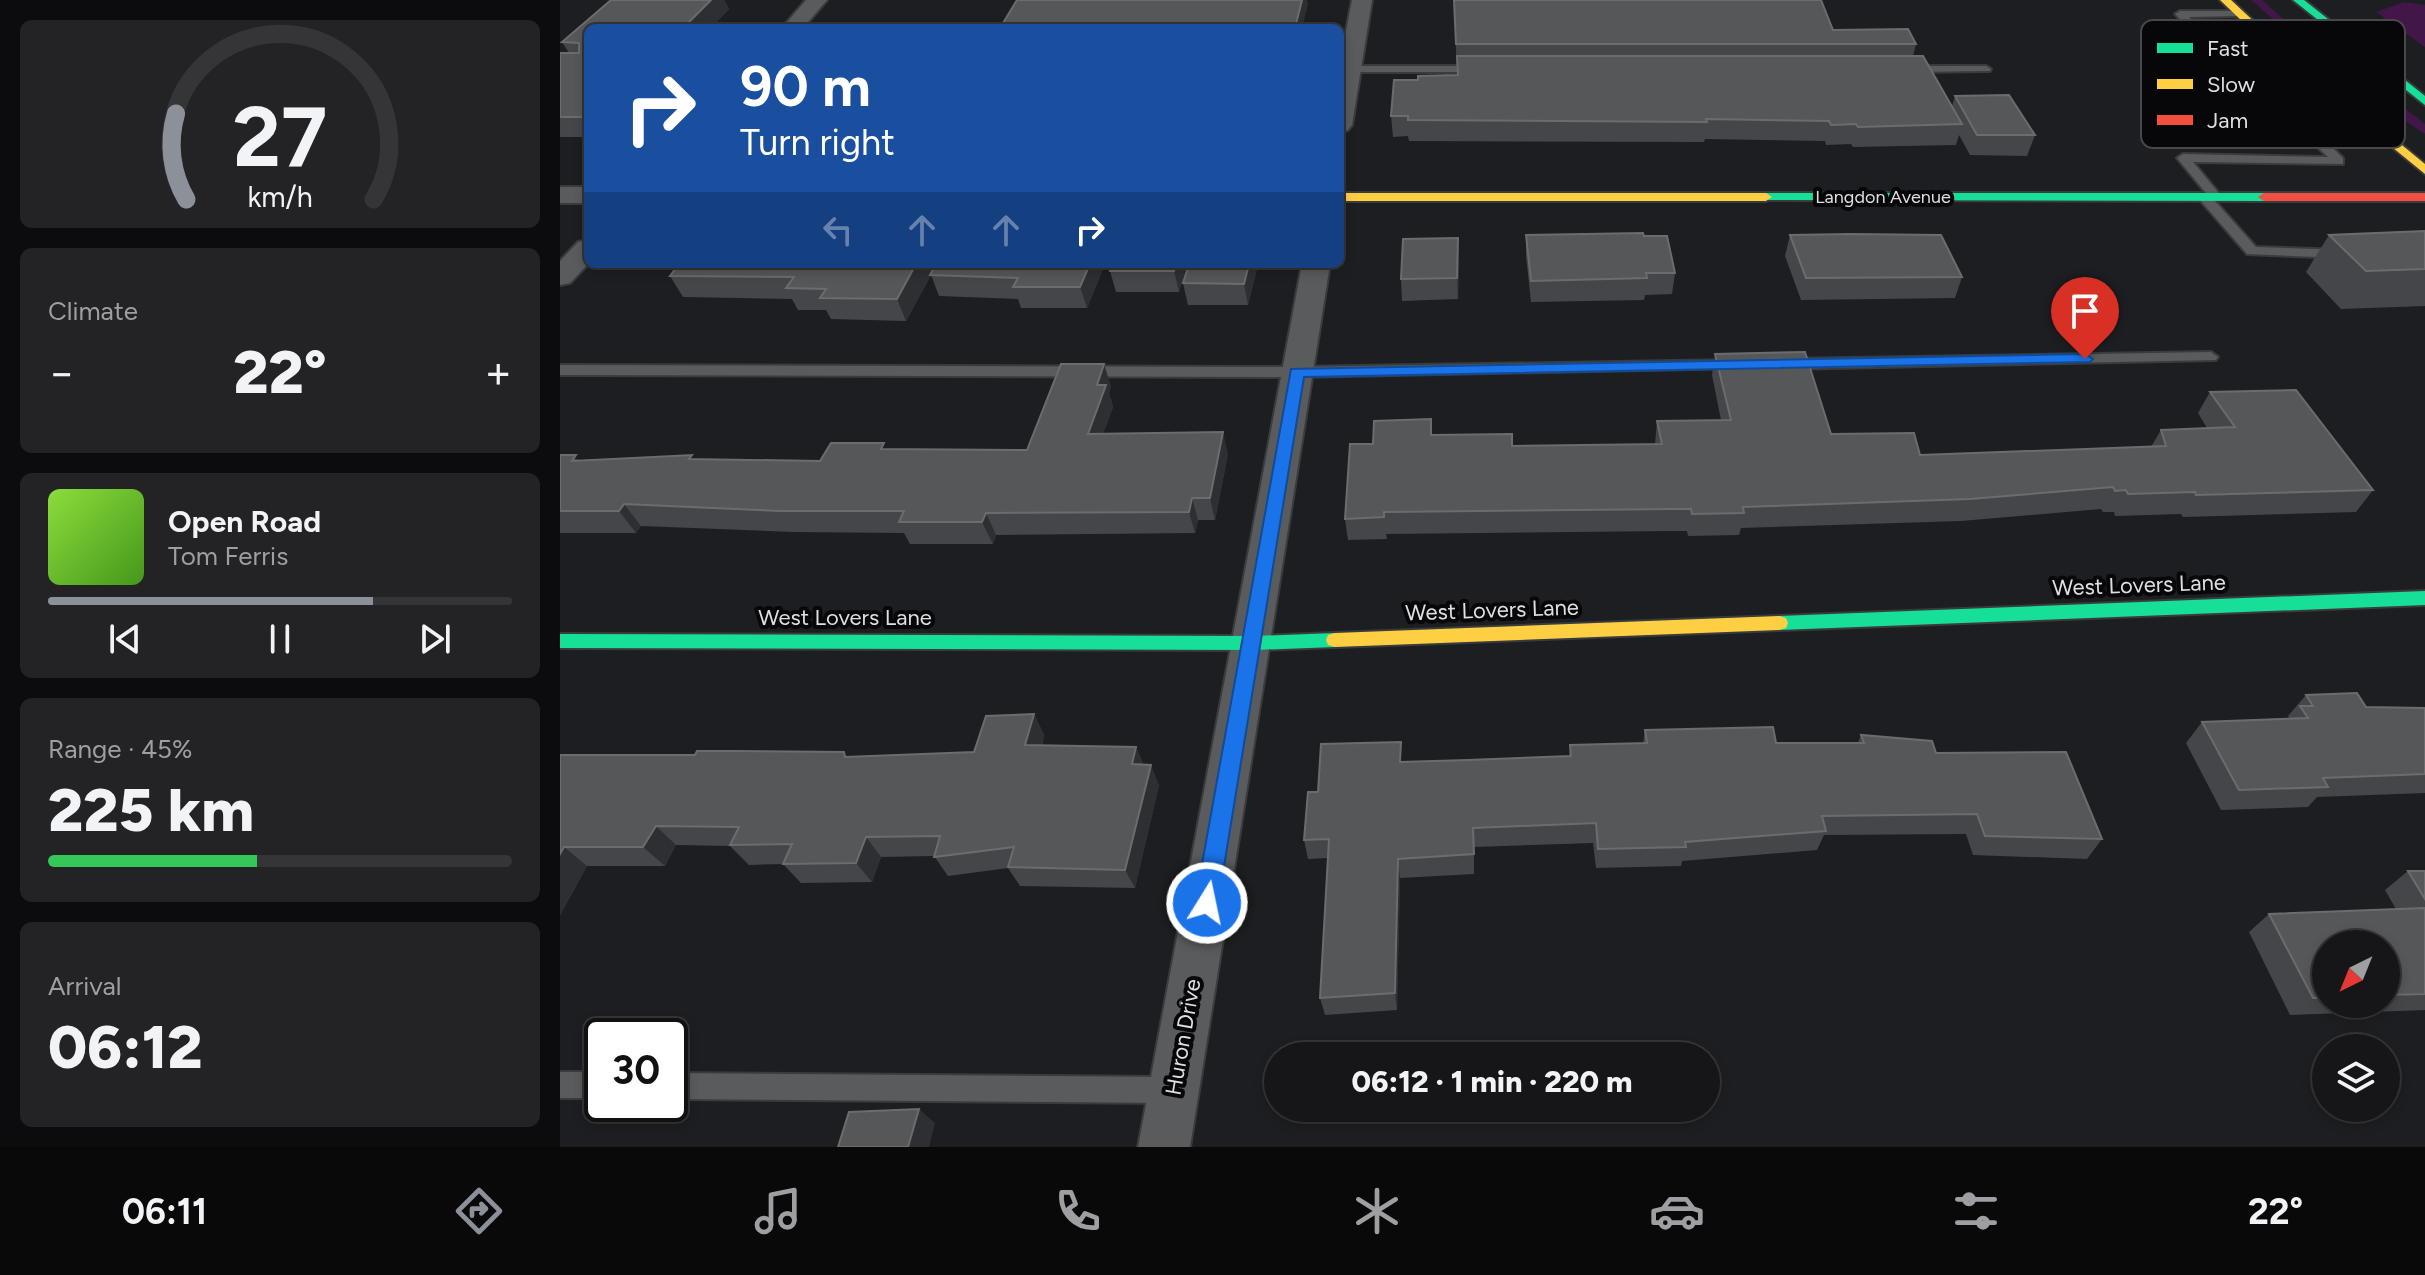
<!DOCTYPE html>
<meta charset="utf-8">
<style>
body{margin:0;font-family:Figtree,sans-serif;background:#232326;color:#f1f3f6;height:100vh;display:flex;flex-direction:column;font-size:30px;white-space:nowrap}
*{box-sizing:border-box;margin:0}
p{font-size:26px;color:#9e9fa2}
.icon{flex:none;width:44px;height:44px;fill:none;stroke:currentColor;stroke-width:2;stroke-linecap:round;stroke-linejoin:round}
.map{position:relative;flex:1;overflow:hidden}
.panel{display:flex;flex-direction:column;gap:20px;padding:20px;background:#0c0c0e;width:560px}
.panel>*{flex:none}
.guide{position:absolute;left:24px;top:24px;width:760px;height:244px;border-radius:12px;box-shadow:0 4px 12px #0003,0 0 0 2px #353538;background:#1a4fa0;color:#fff;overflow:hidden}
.needle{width:52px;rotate:223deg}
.controls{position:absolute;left:1752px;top:930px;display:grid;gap:16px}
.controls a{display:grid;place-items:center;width:88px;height:88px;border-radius:50%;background:#161619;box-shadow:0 4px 12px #0003,0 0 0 2px #353538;font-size:40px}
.speed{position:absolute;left:24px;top:1018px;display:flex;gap:16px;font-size:40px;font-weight:700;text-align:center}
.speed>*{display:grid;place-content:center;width:104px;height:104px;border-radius:50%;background:#161619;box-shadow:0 4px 12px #0003,0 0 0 2px #353538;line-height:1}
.speed .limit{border:4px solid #111;border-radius:12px;background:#fff;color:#111}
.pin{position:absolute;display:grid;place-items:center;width:68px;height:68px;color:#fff;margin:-82px -34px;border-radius:50% 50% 50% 0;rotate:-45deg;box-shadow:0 0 8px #0007}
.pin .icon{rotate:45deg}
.me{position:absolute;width:88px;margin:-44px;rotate:10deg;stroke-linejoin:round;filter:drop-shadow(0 0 6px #0008)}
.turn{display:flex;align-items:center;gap:28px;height:168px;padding:0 24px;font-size:36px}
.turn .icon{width:104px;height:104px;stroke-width:2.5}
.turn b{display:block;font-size:56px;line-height:68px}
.lanes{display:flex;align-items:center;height:76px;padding:0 24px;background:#0003;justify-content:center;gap:40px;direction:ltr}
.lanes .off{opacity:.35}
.big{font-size:60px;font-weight:800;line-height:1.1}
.panel .card{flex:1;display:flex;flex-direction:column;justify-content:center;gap:12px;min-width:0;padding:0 28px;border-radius:12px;background:#232326}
.panel .dial{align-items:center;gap:0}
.dial svg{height:208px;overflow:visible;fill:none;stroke:#353538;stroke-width:7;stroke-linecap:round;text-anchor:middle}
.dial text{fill:#f1f3f6;stroke:none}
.song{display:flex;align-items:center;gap:24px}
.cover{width:96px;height:96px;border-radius:12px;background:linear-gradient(135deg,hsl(90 70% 55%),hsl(100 70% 35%))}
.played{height:8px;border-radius:4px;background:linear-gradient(90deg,#8c9099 70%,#353538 70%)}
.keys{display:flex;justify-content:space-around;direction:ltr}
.heat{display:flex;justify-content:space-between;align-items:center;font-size:44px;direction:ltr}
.charge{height:12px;border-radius:6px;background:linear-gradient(90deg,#34c759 45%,#353538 0)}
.trip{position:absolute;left:704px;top:1042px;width:456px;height:80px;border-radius:40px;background:#161619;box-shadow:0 4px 12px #0003,0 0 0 2px #353538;font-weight:800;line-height:80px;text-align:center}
.tab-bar{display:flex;height:128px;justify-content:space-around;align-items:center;background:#09090a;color:#9e9fa2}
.tab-bar .icon{width:56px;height:56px}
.tab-bar .selected{color:#8c9099}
.tab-bar b{font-size:36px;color:#f1f3f6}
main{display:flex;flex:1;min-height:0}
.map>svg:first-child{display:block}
.green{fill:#431649}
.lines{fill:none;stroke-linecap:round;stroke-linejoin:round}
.lane-casing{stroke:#3a3b3d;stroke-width:4}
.street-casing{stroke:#3a3b3d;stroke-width:4}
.fast-casing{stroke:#3a3b3d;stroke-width:4}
.slow-casing{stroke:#3a3b3d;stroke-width:4}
.jam-casing{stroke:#3a3b3d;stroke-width:4}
.lane{fill:#5a5b5d;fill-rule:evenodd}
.street{fill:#5a5b5d;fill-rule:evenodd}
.fast{fill:#16e098;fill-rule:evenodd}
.slow{fill:#ffcf43;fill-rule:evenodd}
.jam{fill:#f24e42;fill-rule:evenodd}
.wall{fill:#454649;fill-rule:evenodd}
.shaded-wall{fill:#2e2f32}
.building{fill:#565759;stroke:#6b6c6e;stroke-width:2}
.route{fill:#1a73e8;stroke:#114b97;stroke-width:2}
.labels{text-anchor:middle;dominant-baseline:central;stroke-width:8;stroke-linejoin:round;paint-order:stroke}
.far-street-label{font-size:18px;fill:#dedfe2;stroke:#070709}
.street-label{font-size:22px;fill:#dedfe2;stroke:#070709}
.key{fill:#070709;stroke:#48484a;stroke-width:2}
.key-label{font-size:22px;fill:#dedfe2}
</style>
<main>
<section class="panel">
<div class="card dial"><svg viewBox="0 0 100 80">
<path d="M14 69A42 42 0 1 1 86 69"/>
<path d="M14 69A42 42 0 0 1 10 36" stroke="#8c9099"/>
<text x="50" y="56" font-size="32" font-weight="700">27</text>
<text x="50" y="72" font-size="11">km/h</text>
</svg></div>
<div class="card"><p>Climate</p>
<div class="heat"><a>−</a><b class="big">22°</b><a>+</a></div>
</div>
<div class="card">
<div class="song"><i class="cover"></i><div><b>Open Road</b><p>Tom Ferris</p></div></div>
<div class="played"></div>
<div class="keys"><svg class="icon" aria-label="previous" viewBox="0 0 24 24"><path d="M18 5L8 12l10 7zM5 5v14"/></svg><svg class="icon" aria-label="pause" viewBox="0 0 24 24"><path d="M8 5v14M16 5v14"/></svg><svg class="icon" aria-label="next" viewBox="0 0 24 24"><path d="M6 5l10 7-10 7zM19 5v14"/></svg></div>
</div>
<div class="card"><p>Range · 45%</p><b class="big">225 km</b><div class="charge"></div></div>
<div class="card"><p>Arrival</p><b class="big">06:12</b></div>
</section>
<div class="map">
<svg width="1865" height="1147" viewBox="0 0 1865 1147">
<rect width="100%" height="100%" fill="#1d1e21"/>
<g class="green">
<polygon points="1691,0 1702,0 1750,43 1806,78 1865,124 1865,134 1781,78"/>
<polygon points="1844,2 1865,5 1865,47 1816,12"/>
</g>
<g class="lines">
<defs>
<g id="lane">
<polygon points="1682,11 1683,13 1678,16 1629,17 1654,41 1711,40 1715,41 1715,45 1647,46 1615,14 1620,11"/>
<polygon points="780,66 919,66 924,69 919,72 780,72"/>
<polygon points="1426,66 1431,69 1430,71 1349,72 1344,69 1349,66"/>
<polygon points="1746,130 1754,130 1783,158 1783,164 1633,162 1662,197 1655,201 1696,247 1782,250 1789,254 1782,258 1687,254 1640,200 1640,194 1646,193 1617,158 1623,154 1768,157 1746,136"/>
<polygon points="1651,352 1658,357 1656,360 1226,369 1218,364 1226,359"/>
<polygon points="1176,360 1184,365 1181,368 737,377 0,375 0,365 737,367"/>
<rect x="0" y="1072" width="42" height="26"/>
<polygon points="110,1073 611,1077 620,1081 624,1090 620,1099 611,1103 110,1099"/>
</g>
<g id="street">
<polygon points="246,0 267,0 243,28 222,28"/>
<polygon points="792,0 812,0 792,125 788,130 780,132 780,63"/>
<rect x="0" y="187" width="28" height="16"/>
<polygon points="28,240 28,264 10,283 0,285 0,261 18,242"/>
<polygon points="742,264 770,264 630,1147 578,1147"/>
</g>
<g id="fast">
<polygon points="1733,0 1744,0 1865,96 1865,105"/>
<polygon points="1206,193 1704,193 1710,197 1704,201 1201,200 1200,197"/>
<polygon points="1865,591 1865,605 1219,630 1212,628 1210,623 1212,618 1219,616"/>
<polygon points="775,633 782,635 784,640 782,645 775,647 693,650 0,648 0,634 693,636"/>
</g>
<g id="slow">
<polygon points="1660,0 1671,0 1715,41 1865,164 1865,174 1707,45"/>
<polygon points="780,193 1206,193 1212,197 1206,201 780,201"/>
<polygon points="1219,616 1226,618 1228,623 1226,628 1219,630 775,647 768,645 766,640 768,635 775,633"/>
</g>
<polygon id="jam" points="1865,193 1865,201 1704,201 1698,197 1704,193"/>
</defs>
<use href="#lane" class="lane-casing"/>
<use href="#street" class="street-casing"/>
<use href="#fast" class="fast-casing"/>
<use href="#slow" class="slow-casing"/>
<use href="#jam" class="jam-casing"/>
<use href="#lane" class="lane"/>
<use href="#street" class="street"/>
<use href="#fast" class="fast"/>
<use href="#slow" class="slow"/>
<use href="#jam" class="jam"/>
</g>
<g class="wall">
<polygon points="51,0 164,0 169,9 151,28 28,28 28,137 0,137 0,53 9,53 2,42"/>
<polygon points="894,0 1273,30 1356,44 1353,56 1392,106 1395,96 1475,135 1467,156 1410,155 1399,135 1396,145 1293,147 1291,144 1266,145 1265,141 1145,139 1144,142 849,141 848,136 833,137 831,116 858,80 897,75"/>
<polygon points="1865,231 1865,306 1781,309 1746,272 1769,235"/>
<polygon points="966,235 1084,236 1115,273 1112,294 1085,295 1084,300 971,302 966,256"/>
<polygon points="1230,235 1402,277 1395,298 1241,300 1225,256"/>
<polygon points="899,259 898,299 842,301 841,279"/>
<polygon points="119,264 545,264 527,308 461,308 458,299 379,296 371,275 346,321 271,319 266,310 238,310 232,299 123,297 110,276"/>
<polygon points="627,264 619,292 556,292 550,271"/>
<polygon points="629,264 698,264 688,305 628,305 623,283"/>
<polygon points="1155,354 1271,434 1360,455 1591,447 1601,430 1647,428 1638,413 1650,392 1813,490 1796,512 1623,517 1621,514 1555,516 1554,512 1543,512 1541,509 1401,521 1181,528 1179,535 1128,536 1127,531 1111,531 826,534 827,539 788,540 785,519 871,419 872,435 952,446 1095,444 1097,421 1161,420 1152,375"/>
<polygon points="551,386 549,393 553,407 543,434 668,454 655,520 638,520 635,533 436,535 433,544 350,544 344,533 233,532 81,526 76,533 0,533 0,455 20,460 135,459 260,461 327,449 467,450"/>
<polygon points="1746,695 1806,707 1865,708 1865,793 1757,797 1748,807 1661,810 1626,743 1642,722 1729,718 1728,716"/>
<polygon points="474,714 484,735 482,746 576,747 583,764 599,785 575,888 460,886 448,868 388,876 374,856 321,857 312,882 241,883 223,864 189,865 170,846 116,845 105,866 27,866 0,915 0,755 135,755 284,752 287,757 414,752"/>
<polygon points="1085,730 1216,743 1298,743 1301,735 1376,753 1542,839 1527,859 1413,855 1406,834 1264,835 1257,850 1122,861 1121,866 1036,868 1033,843 914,847 914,874 840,878 837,1010 765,1015 760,998 768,858 748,859 744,840 758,792 843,762 1009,756 1010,745 1083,743"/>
<path d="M1848 871H1865V1010L1730 1015 1689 932 1709 914 1836 909 1825 890ZM1766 944H1826V1004H1766Z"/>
</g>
<g class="shaded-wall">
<polygon points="151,0 164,0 169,9 151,28 123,28"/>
<polygon points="742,0 747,0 748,5 742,28 735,28"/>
<polygon points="898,238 899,259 898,299 897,278"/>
<polygon points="356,264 377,264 346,321 337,299"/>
<polygon points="530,264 545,264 527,308 520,287"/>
<polygon points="616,264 627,264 619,292 614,271"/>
<polygon points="689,264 698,264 688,305 684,284"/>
<polygon points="544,364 551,386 549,393 553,407 535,456 528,434 537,385"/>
<polygon points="663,432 668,454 655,520 650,498"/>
<polygon points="632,498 638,520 635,533 629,512"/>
<polygon points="64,504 81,526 76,533 59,511"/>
<polygon points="426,513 436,535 433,544 422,522"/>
<polygon points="474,714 484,735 476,766 465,745"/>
<polygon points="576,747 584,768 572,764"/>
<polygon points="591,765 599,785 575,888 565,870"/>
<polygon points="96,826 116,845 105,866 83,847"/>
<polygon points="306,837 321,857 312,882 296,863"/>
<polygon points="4,847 27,866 0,915 0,854"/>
<polygon points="838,859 840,878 837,1010 835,993"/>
<polygon points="359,1109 375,1123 369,1147 348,1147"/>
</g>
<g class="building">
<polygon points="51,0 151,0 123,28 28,28 28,117 0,117 0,53 19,53 19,43 2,42"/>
<polygon points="457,0 742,0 735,28 440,28"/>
<polygon points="894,0 1261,0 1273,30 1348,29 1356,44 896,44"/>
<polygon points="897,56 1363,56 1402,124 1298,127 1296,124 1271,125 1269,121 1146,119 1147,122 848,120 848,116 831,116 834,80 858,80 858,76 898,75"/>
<polygon points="1449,95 1475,135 1417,135 1395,96"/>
<polygon points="1865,231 1865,269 1806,271 1769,235"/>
<polygon points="1083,233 1084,236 1107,236 1115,273 1086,273 1087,278 971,281 966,235"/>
<polygon points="1290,234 1381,235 1402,277 1246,278 1230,235"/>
<polygon points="898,238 897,278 841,279 843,239"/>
<polygon points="119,264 356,264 337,299 260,298 266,289 226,288 234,277 110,276"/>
<polygon points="376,264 530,264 520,287 453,287 458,278 370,275"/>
<polygon points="552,264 616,264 614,271 550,271"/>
<polygon points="629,264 689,264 684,284 623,283"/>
<polygon points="1245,352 1271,434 1354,433 1360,455 1606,446 1601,430 1675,427 1650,392 1736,390 1813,490 1636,495 1635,492 1568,494 1566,490 1555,491 1553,487 1410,499 1183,507 1184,513 1132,514 1131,509 1115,509 824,512 824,517 785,519 790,444 813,444 814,421 871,419 871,435 952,434 952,446 1102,444 1097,421 1171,420 1155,354"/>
<polygon points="501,364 544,364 537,385 546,385 528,434 663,432 650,498 632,498 629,512 426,513 422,522 339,522 344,511 219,511 64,504 59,511 0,511 0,455 16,455 12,461 132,455 129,459 260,461 271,443 324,443 321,449 467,450"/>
<polygon points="1797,693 1806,707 1865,708 1865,774 1763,778 1768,787 1679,790 1642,722 1748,718 1740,706 1753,706 1746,695"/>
<polygon points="474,714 465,745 576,747 572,764 591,765 565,870 448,867 454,847 374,857 380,836 306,837 296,863 223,864 232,844 170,845 179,827 96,826 83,847 4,847 0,854 0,755 135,755 137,751 174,751 284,752 285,757 414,752 426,716"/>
<polygon points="1213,727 1216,743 1304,743 1301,735 1372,741 1376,753 1506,752 1542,839 1425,836 1417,814 1262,816 1266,831 1125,842 1126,847 1038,849 1036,823 913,828 914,854 838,859 835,993 760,998 769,839 744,840 748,792 758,792 761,744 841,742 840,762 908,760 1011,756 1010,745 1087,743 1085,730"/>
<polygon points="1848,871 1865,871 1865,899"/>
<polygon points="1865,908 1865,994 1826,995 1826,944 1766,944 1766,998 1753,998 1709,914"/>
<polygon points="359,1109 348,1147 278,1147 289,1112"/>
</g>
<polygon class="route" points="1525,354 1533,359 1530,362 744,377 658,903 655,911 647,914 639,911 635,903 731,369"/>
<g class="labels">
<g class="far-street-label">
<text x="1323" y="197">Langdon Avenue</text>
</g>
<g class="street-label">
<text transform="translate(1579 585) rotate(-2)">West Lovers Lane</text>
<text transform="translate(932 610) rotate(-2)">West Lovers Lane</text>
<text x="285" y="617">West Lovers Lane</text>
<text transform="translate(623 1037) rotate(-80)">Huron Drive</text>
</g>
</g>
<rect x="1581" y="20" width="264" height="128" rx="12" class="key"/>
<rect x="1597" y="43" width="36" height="10" fill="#16e098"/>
<rect x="1597" y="79" width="36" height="10" fill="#ffcf43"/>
<rect x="1597" y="115" width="36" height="10" fill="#f24e42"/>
<g class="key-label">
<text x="1647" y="56">Fast</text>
<text x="1647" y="92">Slow</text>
<text x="1647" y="128">Jam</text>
</g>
</svg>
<div class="controls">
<a><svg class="needle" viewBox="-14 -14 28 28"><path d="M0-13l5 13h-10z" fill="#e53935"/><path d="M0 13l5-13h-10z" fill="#9e9fa2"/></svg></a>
<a><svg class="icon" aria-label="layers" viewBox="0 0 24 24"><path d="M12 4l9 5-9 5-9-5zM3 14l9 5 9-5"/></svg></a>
</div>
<div class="speed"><div class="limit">30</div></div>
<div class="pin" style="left:1525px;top:359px;background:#d93025"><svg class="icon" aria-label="arrive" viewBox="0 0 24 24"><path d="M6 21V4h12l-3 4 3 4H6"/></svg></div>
<svg class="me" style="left:647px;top:903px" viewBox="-20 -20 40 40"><circle r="17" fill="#1a73e8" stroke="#fff" stroke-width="3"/><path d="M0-11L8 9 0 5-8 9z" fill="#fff"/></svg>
<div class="trip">06:12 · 1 min · 220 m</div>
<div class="guide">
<div class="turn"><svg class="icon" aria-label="right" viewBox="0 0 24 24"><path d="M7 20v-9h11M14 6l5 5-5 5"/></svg><div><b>90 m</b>Turn right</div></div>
<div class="lanes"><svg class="icon off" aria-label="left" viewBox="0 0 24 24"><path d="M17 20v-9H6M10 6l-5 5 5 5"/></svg><svg class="icon off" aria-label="ahead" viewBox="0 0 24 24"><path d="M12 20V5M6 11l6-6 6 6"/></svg><svg class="icon off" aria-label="ahead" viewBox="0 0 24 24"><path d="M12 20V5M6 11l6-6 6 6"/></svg><svg class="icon" aria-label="right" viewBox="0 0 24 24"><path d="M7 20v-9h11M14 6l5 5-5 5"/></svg></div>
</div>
</div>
</main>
<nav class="tab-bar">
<b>06:11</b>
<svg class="icon selected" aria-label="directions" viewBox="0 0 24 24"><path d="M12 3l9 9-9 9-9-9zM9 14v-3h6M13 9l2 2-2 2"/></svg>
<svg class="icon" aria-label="music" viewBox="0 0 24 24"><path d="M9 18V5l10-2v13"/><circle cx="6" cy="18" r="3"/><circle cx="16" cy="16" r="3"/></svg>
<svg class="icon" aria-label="phone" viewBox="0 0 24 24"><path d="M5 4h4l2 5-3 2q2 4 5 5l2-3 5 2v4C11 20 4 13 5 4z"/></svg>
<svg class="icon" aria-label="climate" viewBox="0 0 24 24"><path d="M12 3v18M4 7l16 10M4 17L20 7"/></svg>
<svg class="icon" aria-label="car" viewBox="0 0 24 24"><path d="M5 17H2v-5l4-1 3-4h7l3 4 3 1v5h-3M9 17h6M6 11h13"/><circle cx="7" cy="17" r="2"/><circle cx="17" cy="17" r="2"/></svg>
<svg class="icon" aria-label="filters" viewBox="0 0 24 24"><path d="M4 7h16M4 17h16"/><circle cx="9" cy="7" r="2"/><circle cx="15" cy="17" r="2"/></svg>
<b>22°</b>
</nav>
